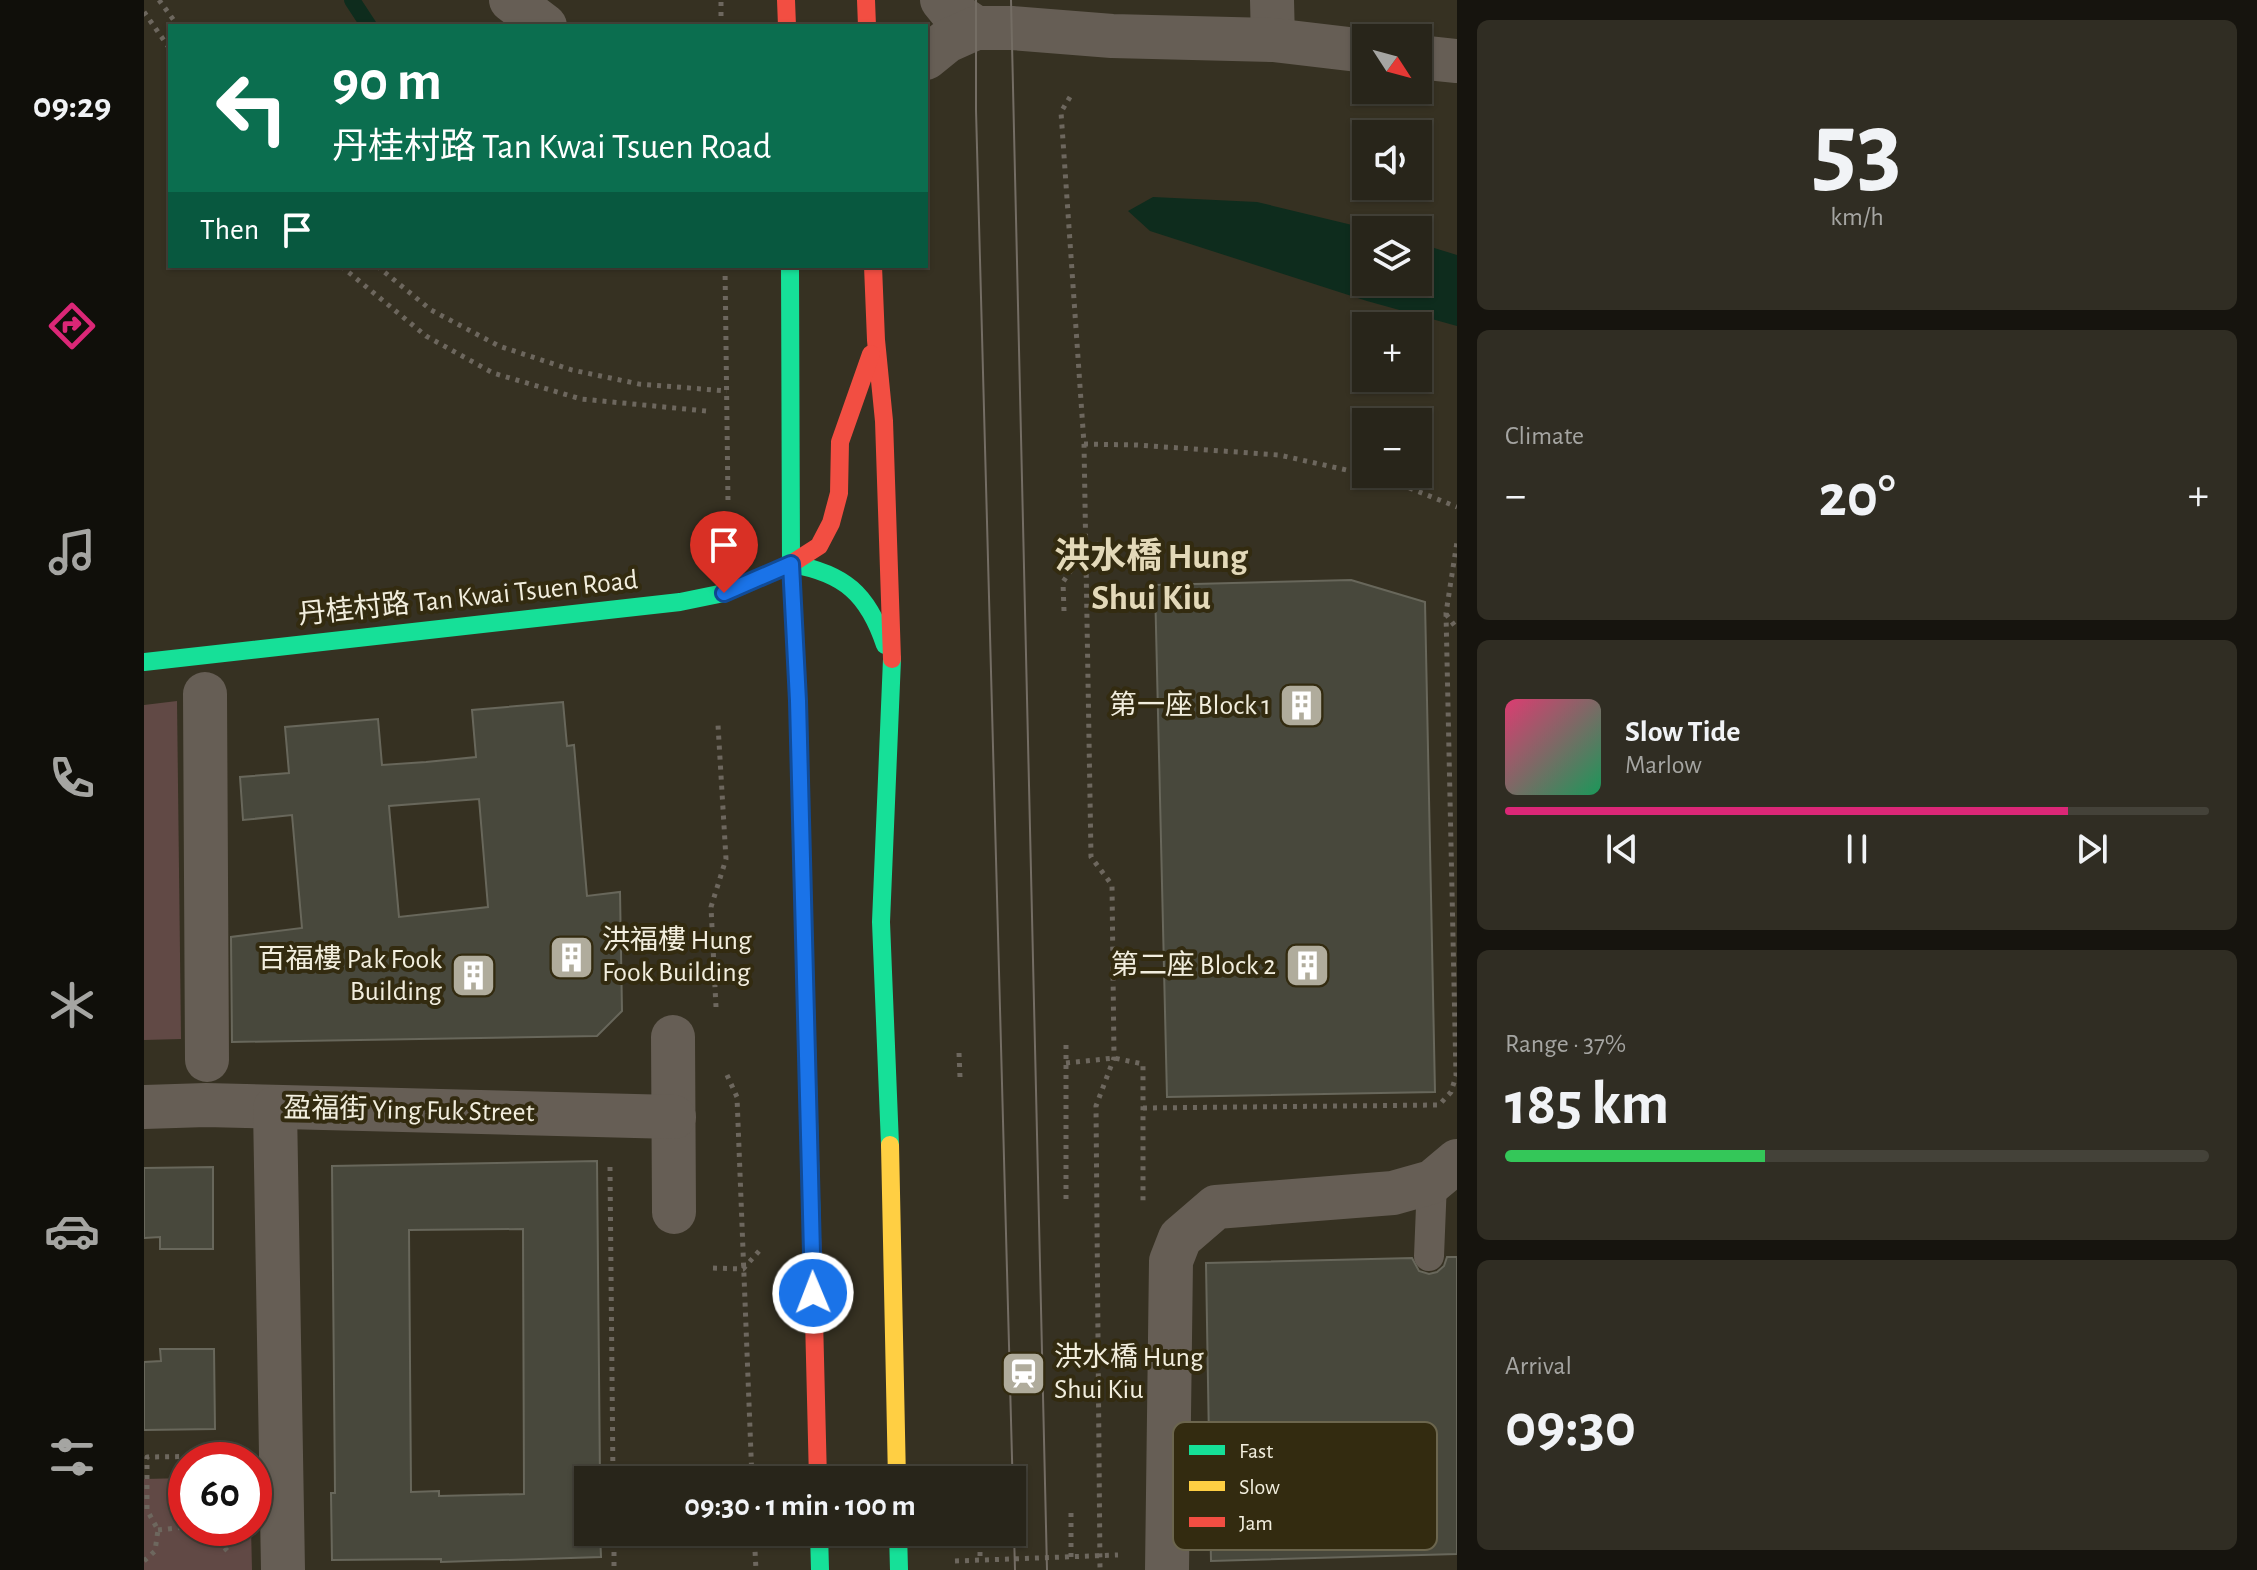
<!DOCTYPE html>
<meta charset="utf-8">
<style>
body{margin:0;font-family:"Alegreya Sans","Noto Sans SC",sans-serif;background:#302d23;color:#f1f3f6;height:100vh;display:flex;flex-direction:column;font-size:30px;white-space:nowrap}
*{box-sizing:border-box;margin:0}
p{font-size:26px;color:#a5a5a2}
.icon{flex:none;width:44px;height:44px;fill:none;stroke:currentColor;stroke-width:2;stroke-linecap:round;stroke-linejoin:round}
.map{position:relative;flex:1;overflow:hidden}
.sheet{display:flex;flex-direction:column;gap:20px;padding:20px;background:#16140e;width:800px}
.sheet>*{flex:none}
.banner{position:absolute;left:24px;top:24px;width:760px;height:244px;border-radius:0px;box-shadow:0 2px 6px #0004,0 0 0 2px #444239;background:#0b6e4f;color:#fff;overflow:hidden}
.needle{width:52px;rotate:126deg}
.fabs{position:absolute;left:1208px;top:24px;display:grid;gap:16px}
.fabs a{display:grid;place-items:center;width:80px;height:80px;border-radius:0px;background:#28251a;box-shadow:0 2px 6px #0004,0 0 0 2px #444239;font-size:40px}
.speed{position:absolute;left:24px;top:1442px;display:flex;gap:16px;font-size:40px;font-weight:700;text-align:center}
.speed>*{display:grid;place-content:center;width:104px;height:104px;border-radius:50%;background:#28251a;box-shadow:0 2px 6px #0004,0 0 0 2px #444239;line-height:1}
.speed .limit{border:12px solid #d22;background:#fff;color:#111}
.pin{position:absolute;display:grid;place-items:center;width:68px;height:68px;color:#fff;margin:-82px -34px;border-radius:50% 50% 50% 0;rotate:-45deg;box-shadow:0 0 8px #0007}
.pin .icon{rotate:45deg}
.me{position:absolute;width:88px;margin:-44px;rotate:359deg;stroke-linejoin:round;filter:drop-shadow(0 0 6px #0008)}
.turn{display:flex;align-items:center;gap:28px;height:168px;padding:0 32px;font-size:36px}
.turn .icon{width:104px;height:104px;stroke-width:2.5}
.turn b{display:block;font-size:56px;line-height:68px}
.then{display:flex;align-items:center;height:76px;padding:0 32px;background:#0003;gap:16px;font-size:30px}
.big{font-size:60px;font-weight:700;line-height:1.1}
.sheet .tile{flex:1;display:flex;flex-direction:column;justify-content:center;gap:12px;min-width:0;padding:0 28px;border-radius:12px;background:#302d23}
.sheet .dial{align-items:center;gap:0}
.dial b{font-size:104px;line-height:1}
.song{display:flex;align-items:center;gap:24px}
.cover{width:96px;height:96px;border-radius:12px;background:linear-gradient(135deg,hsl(340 70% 55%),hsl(150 70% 35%))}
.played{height:8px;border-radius:4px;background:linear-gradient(90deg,#db2777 80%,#444239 80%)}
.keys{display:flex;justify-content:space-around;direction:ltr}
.heat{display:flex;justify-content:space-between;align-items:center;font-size:44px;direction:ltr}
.charge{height:12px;border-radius:6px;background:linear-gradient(90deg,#34c759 37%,#444239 0)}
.trip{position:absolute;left:430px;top:1466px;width:452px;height:80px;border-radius:0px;background:#28251a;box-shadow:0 2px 6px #0004,0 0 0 2px #444239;font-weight:700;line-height:80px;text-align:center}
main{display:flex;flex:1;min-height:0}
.tabs{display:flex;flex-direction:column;width:144px;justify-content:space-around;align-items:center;background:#100f0a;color:#a5a5a2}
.tabs .icon{width:56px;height:56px}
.tabs .selected{color:#db2777}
.tabs b{font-size:36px;color:#f1f3f6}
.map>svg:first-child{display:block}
.green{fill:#614945}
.water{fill:#0e2c1d}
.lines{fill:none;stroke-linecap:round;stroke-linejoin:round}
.stream{stroke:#0e2c1d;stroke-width:16}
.building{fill:#48483c;stroke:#68675b;stroke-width:2;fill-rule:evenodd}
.path{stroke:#6d675e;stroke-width:5;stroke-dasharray:4 6;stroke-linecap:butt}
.lane{stroke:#665e55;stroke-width:30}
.street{stroke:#665e55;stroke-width:44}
.fast{stroke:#16e098;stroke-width:18}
.slow{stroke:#ffcf43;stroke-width:18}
.jam{stroke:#f24e42;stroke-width:18}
.tram{stroke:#746d64;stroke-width:2}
.route-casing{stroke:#114b97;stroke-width:20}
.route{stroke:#1a73e8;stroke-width:14}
.labels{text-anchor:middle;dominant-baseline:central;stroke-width:8;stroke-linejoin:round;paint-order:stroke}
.street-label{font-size:28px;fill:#f2eede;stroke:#332b10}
.poi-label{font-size:28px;fill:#f2eede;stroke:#332b10;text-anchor:end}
.district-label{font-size:36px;font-weight:bold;fill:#e3d9b9;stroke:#332b10}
.key{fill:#332b10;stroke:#6c664e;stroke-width:2}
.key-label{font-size:22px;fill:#f2eede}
</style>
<main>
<nav class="tabs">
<b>09:29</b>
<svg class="icon selected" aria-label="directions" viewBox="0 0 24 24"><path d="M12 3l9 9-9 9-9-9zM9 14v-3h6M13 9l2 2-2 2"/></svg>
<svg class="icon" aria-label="music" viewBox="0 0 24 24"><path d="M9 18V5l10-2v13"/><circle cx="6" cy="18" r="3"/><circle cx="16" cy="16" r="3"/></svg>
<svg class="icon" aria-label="phone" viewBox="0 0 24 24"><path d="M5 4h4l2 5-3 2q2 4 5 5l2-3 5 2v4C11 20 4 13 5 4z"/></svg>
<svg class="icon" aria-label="climate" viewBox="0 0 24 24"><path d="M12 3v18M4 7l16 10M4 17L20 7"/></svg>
<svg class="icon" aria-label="car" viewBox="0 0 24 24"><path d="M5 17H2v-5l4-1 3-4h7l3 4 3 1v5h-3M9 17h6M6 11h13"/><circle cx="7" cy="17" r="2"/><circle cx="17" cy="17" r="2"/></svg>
<svg class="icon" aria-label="filters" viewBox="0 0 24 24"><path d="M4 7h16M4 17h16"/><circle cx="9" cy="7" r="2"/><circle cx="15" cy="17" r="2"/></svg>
</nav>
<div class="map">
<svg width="1313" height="1570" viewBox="0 0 1313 1570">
<rect width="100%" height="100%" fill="#363122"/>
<g class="green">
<polygon points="33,701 37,1039 0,1040 0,705"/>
<polygon points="42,1478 42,1528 107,1528 108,1570 0,1570 0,1479"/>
</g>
<polygon class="water" points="1009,197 1113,202 1229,230 1222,230 1222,282 1274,282 1274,243 1313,255 1313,326 1223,301 1006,231 984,211"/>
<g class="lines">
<polyline class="stream" points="208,0 225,26"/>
</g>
<g class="building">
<polygon points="1207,580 1281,602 1291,1092 1023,1097 1011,585"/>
<path d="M419 702 423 746 430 745 443 896 476 892 478 1011 453 1036 88 1042 87 937 158 928 148 815 99 820 96 777 145 773 141 727 234 719 238 765 282 762 332 757 328 710ZM335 799 344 907 255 917 245 806Z"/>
<path d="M453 1161 456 1480H444V1532H456L457 1557 297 1562V1559L188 1560 187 1493H191L188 1166ZM379 1229 380 1494 295 1496V1491L267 1492 265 1230Z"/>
<polygon points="69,1167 69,1249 16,1249 16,1237 0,1238 0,1168"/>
<polygon points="1303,1257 1313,1257 1313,1554 1067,1561 1062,1263 1268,1258 1275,1271 1285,1274 1293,1272 1300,1266"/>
<polygon points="16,1349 70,1349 71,1429 0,1430 0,1362 17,1361"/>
</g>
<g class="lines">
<g class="path">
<polyline points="15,0 34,26"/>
<polyline points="0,12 26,49"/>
<polyline points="577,26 577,0"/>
<polyline points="926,97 917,112 940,444 947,857 968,885 970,1058 952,1106 956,1570"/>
<polyline points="197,266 282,336 349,373 437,399 562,411"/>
<polyline points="233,266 287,310 355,346 428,370 495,384 583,391"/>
<polyline points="581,266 584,502"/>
<polyline points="940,444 993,445 1135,455 1243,479 1313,507"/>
<polyline points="920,611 919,582 943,546 956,544"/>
<polyline points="1302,614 1313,629"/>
<polyline points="572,1007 567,907 582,859 574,725"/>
<polyline points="922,1045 922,1201"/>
<polyline points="815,1053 816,1077"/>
<polyline points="922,1063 970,1058 999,1064 999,1202"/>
<polyline points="583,1075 593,1097 608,1480"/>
<polyline points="999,1108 1295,1105 1307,1092 1312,1076 1302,613 1313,542"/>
<polyline points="466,1167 469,1480"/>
<polyline points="569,1268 599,1269 616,1250"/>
<polyline points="47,1528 71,1537 87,1555"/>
<polyline points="14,1530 42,1527"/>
<polyline points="470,1532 470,1570"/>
<polyline points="610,1532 612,1570"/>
<polyline points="836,1532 836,1561"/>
<polyline points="927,1557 927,1512"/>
<polyline points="0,1561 11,1551 14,1530 3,1510 3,1457 87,1456"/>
<polyline points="811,1561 974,1555"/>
</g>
<polyline class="lane" points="1285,1256 1288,1182"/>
<g class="street">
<polyline points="367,0 401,26"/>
<polyline points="798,0 807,11 832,28"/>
<polyline points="1128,0 1129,40"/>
<polyline points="1274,57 1313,61"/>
<polyline points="782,58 803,41 832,28 868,28 968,36 1129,40 1222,51"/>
<polyline points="61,694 63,1060"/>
<polyline points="529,1037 530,1212"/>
<polyline points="0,1107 62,1105 530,1117"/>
<polyline points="131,1108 139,1570"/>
<polyline points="1023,1570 1027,1261 1036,1238 1072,1207 1249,1193 1288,1182 1313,1161"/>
</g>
<g class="fast">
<polyline points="646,266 647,564 654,701 668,1237"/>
<path d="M647 564C700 573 724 594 741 645"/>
<polyline points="0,662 536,602 580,593 647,564"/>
<polyline points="746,1145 737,922 748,659"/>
<polyline points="675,1532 676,1570"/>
<polyline points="754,1532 755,1570"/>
</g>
<polyline class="slow" points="746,1145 753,1480"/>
<g class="jam">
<polyline points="642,0 643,26"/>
<polyline points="722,0 723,26"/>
<polyline points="729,266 732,340 740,421 748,659"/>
<polyline points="647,564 675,546 687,523 695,493 696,442 727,354"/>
<polyline points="668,1237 674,1480"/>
</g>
<g class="tram">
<polyline points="832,0 832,110 871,1570"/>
<polyline points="867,0 903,1570"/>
</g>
</g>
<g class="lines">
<defs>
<polyline id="route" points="580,593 647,564 654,701 669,1293"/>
</defs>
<use href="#route" class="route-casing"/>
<use href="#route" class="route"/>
</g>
<defs>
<symbol id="building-square" viewBox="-11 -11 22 22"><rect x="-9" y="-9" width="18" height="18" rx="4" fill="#b0ac9c" stroke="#332b10"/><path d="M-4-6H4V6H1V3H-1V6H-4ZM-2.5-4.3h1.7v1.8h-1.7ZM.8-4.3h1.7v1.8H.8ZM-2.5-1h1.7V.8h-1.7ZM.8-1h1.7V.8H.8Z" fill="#fff"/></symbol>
<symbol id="station-square" viewBox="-11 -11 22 22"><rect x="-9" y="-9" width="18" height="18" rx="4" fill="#b0ac9c" stroke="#332b10"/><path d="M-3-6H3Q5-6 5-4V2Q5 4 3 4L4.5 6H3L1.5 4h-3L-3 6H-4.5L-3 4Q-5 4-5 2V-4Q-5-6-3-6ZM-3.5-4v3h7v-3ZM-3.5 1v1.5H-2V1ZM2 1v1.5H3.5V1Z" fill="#fff"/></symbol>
</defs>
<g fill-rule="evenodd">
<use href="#building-square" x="1132" y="680" width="51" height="51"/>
<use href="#building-square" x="402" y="932" width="51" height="51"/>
<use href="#building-square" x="1138" y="940" width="51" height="51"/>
<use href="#building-square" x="304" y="950" width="51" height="51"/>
<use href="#station-square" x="854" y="1348" width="51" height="51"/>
</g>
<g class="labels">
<g class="street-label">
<text transform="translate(324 598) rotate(-6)">丹桂村路 Tan Kwai Tsuen Road</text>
<text transform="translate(265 1111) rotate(1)">盈福街 Ying Fuk Street</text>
</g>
<g class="poi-label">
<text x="1127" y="706">第一座 Block 1</text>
<text x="458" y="941" text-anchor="start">洪福樓 Hung<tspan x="458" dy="32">Fook Building</tspan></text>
<text x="298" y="960">百福樓 Pak Fook<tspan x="298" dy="32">Building</tspan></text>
<text x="1132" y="966">第二座 Block 2</text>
<text x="910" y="1358" text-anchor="start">洪水橋 Hung<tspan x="910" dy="32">Shui Kiu</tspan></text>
</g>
<g class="district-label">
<text x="1007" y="557">洪水橋 Hung<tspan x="1007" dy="41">Shui Kiu</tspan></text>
</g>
</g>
<rect x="1029" y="1422" width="264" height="128" rx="12" class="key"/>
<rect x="1045" y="1445" width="36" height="10" fill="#16e098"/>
<rect x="1045" y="1481" width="36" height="10" fill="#ffcf43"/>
<rect x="1045" y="1517" width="36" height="10" fill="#f24e42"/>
<g class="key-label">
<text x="1095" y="1458">Fast</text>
<text x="1095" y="1494">Slow</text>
<text x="1095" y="1530">Jam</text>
</g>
</svg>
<div class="fabs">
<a><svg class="needle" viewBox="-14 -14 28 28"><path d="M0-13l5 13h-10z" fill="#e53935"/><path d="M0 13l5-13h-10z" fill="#a5a5a2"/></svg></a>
<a><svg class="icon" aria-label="sound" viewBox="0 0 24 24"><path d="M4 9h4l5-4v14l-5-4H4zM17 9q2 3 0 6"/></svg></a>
<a><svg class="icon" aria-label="layers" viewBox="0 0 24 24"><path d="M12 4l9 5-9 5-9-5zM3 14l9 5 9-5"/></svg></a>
<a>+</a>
<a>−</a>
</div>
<div class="speed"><div class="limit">60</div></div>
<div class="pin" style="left:580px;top:593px;background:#d93025"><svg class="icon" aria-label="arrive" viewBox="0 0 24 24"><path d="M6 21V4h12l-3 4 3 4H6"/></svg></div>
<svg class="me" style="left:669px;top:1293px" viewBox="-20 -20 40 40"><circle r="17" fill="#1a73e8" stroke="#fff" stroke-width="3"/><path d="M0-11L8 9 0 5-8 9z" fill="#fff"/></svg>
<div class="trip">09:30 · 1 min · 100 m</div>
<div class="banner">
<div class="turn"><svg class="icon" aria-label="left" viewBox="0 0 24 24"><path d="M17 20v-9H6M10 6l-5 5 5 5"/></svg><div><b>90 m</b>丹桂村路 Tan Kwai Tsuen Road</div></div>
<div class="then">Then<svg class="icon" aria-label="arrive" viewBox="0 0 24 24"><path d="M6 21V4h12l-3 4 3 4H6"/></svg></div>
</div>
</div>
<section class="sheet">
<div class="tile dial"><b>53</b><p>km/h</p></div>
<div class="tile"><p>Climate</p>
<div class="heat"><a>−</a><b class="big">20°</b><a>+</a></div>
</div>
<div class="tile">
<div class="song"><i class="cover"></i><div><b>Slow Tide</b><p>Marlow</p></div></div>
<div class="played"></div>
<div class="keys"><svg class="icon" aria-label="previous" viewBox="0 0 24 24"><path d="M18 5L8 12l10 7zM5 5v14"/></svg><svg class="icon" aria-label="pause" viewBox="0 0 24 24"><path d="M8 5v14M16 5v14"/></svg><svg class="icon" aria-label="next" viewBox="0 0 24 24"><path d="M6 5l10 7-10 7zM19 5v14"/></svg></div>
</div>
<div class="tile"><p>Range · 37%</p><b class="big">185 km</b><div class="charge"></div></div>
<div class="tile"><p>Arrival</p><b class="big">09:30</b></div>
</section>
</main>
